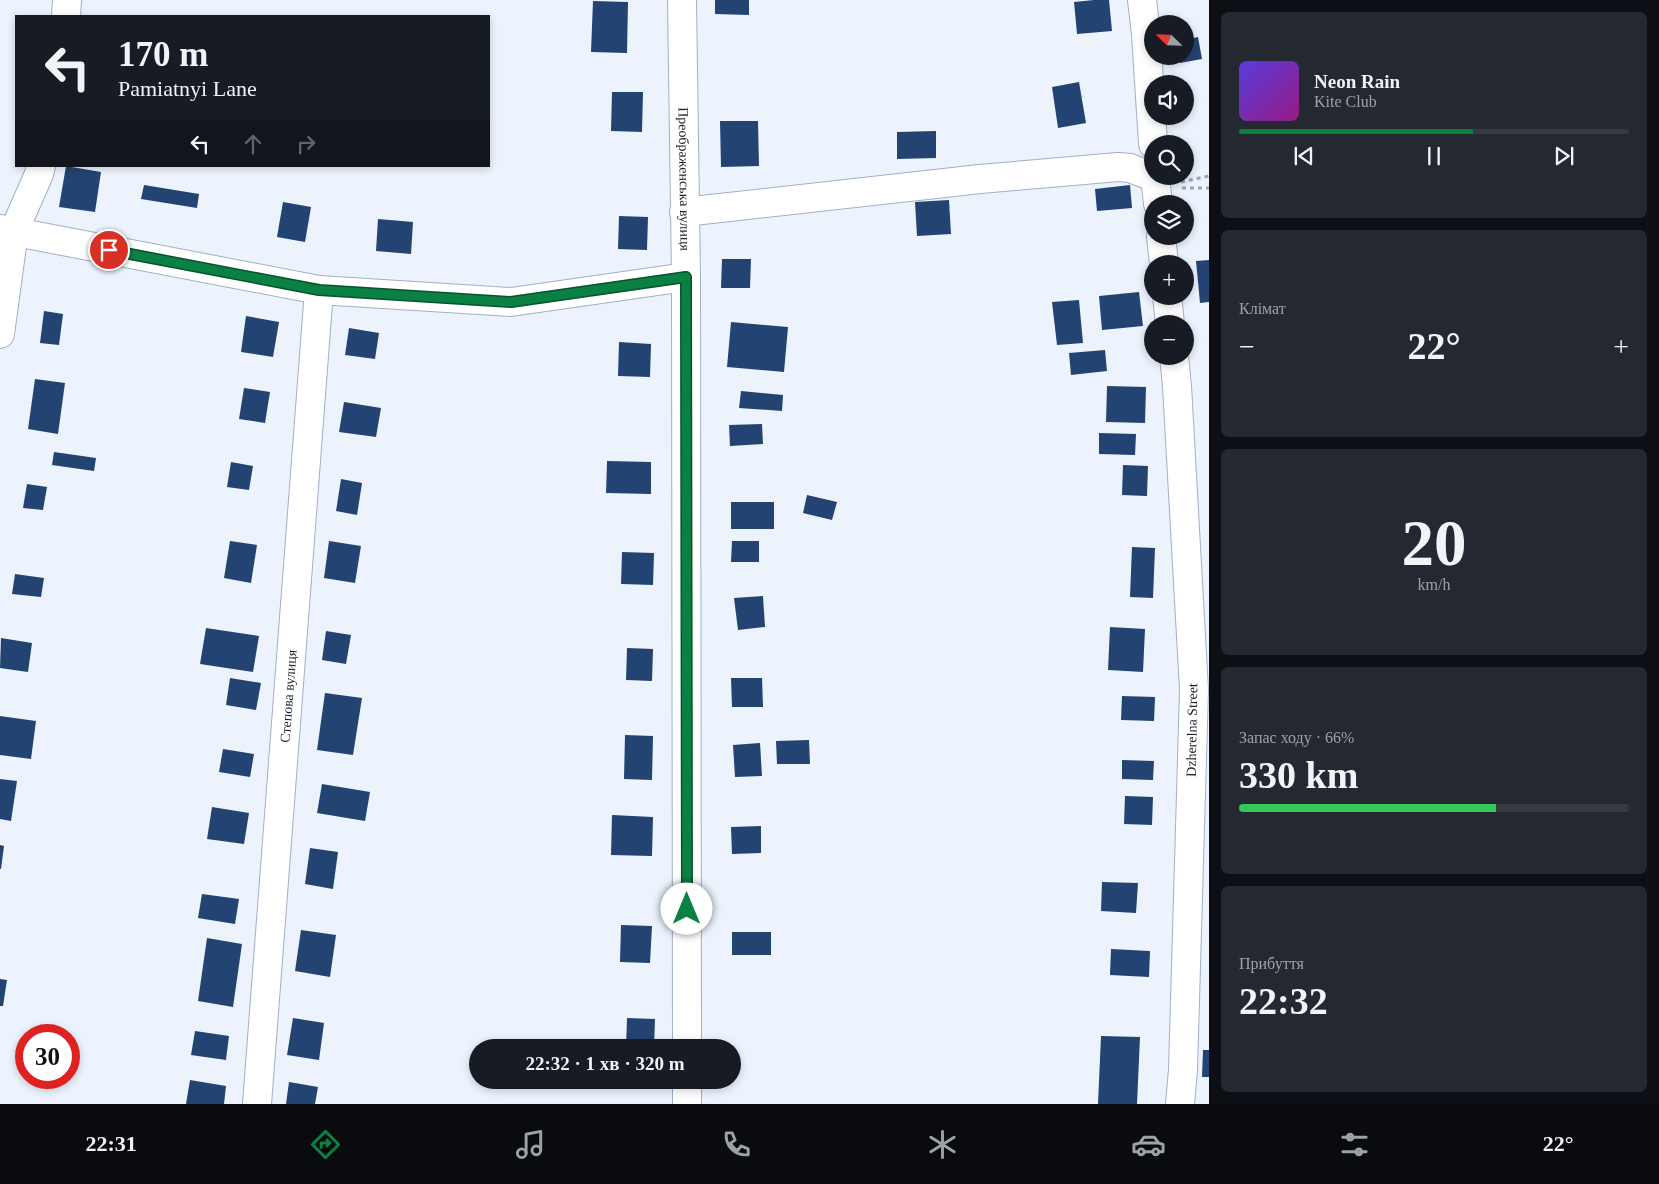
<!DOCTYPE html>
<html lang="uk">
<meta charset="utf-8">
<style>
body{margin:0;font-family:Georgia,serif;background:#242831;color:#f1f3f6;height:100vh;display:flex;flex-direction:column;font-size:19px;white-space:nowrap}
*{box-sizing:border-box;margin:0}
p{font-size:16px;color:#9ea1a6}
.icon{flex:none;width:28px;height:28px;fill:none;stroke:currentColor;stroke-width:2;stroke-linecap:round;stroke-linejoin:round}
.map{position:relative;flex:1;overflow:hidden}
.drawer{display:flex;flex-direction:column;gap:12px;padding:12px;background:#0d0f14;width:450px}
.drawer>*{flex:none}
.guide{position:absolute;left:15px;top:15px;width:475px;height:152px;border-radius:0px;box-shadow:0 2px 8px #0003;background:#171b24;color:#f1f3f6;overflow:hidden}
.needle{width:32px;rotate:293deg}
.tools{position:absolute;left:1144px;top:15px;display:grid;gap:10px}
.tools a{display:grid;place-items:center;width:50px;height:50px;border-radius:50%;background:#171b24;box-shadow:0 2px 8px #0003;font-size:25px}
.speed{position:absolute;left:15px;top:1024px;display:flex;gap:10px;font-size:25px;font-weight:700;text-align:center}
.speed>*{display:grid;place-content:center;width:65px;height:65px;border-radius:50%;background:#171b24;box-shadow:0 2px 8px #0003;line-height:1}
.speed .limit{border:8px solid #d22;background:#fff;color:#111}
.pin{position:absolute;display:grid;place-items:center;width:42px;height:42px;color:#fff;margin:-21px;border:2px solid #fff;border-radius:50%;box-shadow:0 1px 5px #0007}
.me{position:absolute;width:55px;margin:-28px;rotate:0deg;stroke-linejoin:round;filter:drop-shadow(0 0 4px #0008)}
.turn{display:flex;align-items:center;gap:18px;height:105px;padding:0 20px;font-size:22px}
.turn .icon{width:65px;height:65px;stroke-width:2.5}
.turn b{display:block;font-size:35px;line-height:42px}
.lanes{display:flex;align-items:center;height:48px;padding:0 20px;background:#0003;justify-content:center;gap:25px;direction:ltr}
.lanes .off{opacity:.35}
.big{font-size:38px;font-weight:600;line-height:1.1}
.drawer .widget{flex:1;display:flex;flex-direction:column;justify-content:center;gap:8px;min-width:0;padding:0 18px;border-radius:8px;background:#242831}
.drawer .dial{align-items:center;gap:0}
.dial b{font-size:65px;line-height:1}
.song{display:flex;align-items:center;gap:15px}
.cover{width:60px;height:60px;border-radius:8px;background:linear-gradient(135deg,hsl(250 70% 55%),hsl(310 70% 35%))}
.played{height:5px;border-radius:2px;background:linear-gradient(90deg,#0b8043 60%,#363941 60%)}
.keys{display:flex;justify-content:space-around;direction:ltr}
.heat{display:flex;justify-content:space-between;align-items:center;font-size:28px;direction:ltr}
.charge{height:8px;border-radius:4px;background:linear-gradient(90deg,#34c759 66%,#363941 0)}
.trip{position:absolute;left:469px;top:1039px;width:272px;height:50px;border-radius:25px;background:#171b24;box-shadow:0 2px 8px #0003;font-weight:600;line-height:50px;text-align:center}
.tabs{display:flex;height:80px;justify-content:space-around;align-items:center;background:#090b0e;color:#9ea1a6}
.tabs .icon{width:35px;height:35px}
.tabs .current{color:#0b8043}
.tabs b{font-size:22px;color:#f1f3f6}
main{display:flex;flex:1;min-height:0}
.map>svg:first-child{display:block}
.building{fill:#234373}
.lines{fill:none;stroke-linecap:round;stroke-linejoin:round}
.minor-casing{stroke:#a0b0c7;stroke-width:30}
.path{stroke:#9ca3ad;stroke-width:3;stroke-dasharray:4 4;stroke-linecap:butt}
.minor{stroke:#fff;stroke-width:28}
.route-casing{stroke:#07532c;stroke-width:12}
.route{stroke:#0b8043;stroke-width:9}
.labels{text-anchor:middle;dominant-baseline:central;stroke-width:5;stroke-linejoin:round;paint-order:stroke}
.street-label{font-size:14px;fill:#1d232c;stroke:#fff}
</style>
<main>
<div class="map">
<svg width="1209" height="1104" viewBox="0 0 1209 1104">
<rect width="100%" height="100%" fill="#ecf3fd"/>
<g class="building">
<polygon points="715,0 749,0 749,15 715,14"/>
<polygon points="1094,0 1109,0 1112,31 1077,34 1074,2"/>
<polygon points="593,1 628,2 627,53 591,52"/>
<polygon points="1198,37 1202,59 1180,63 1179,56 1185,56 1185,40"/>
<polygon points="1079,82 1086,123 1058,128 1052,87"/>
<polygon points="612,92 643,92 642,132 611,131"/>
<polygon points="720,121 758,121 759,166 721,167"/>
<polygon points="936,131 936,158 897,159 897,132"/>
<polygon points="66,166 101,172 95,212 59,207"/>
<polygon points="144,185 199,194 197,208 141,199"/>
<polygon points="1130,185 1132,208 1097,211 1095,189"/>
<polygon points="949,200 951,234 917,236 915,202"/>
<polygon points="283,202 311,207 305,242 277,237"/>
<polygon points="619,216 648,217 647,250 618,249"/>
<polygon points="378,219 413,222 411,254 376,251"/>
<polygon points="722,259 751,259 750,288 721,288"/>
<polygon points="1209,260 1209,302 1200,303 1196,261"/>
<polygon points="1139,292 1143,326 1102,330 1099,296"/>
<polygon points="1079,300 1083,343 1057,345 1052,302"/>
<polygon points="44,311 63,314 59,345 40,343"/>
<polygon points="246,316 279,322 273,357 241,352"/>
<polygon points="731,322 788,327 784,372 727,367"/>
<polygon points="349,328 379,333 375,359 345,355"/>
<polygon points="619,342 651,344 650,377 618,376"/>
<polygon points="1105,350 1107,371 1071,375 1069,353"/>
<polygon points="35,379 65,383 58,434 28,429"/>
<polygon points="1107,386 1146,387 1145,423 1106,422"/>
<polygon points="244,388 270,392 265,423 239,419"/>
<polygon points="741,391 783,395 782,411 739,408"/>
<polygon points="344,402 381,408 376,437 339,432"/>
<polygon points="762,424 763,444 730,446 729,425"/>
<polygon points="1099,433 1136,434 1135,455 1099,454"/>
<polygon points="54,452 96,458 94,471 52,465"/>
<polygon points="607,461 651,462 651,494 606,493"/>
<polygon points="231,462 253,466 249,490 227,487"/>
<polygon points="1123,465 1148,466 1147,496 1122,495"/>
<polygon points="341,479 362,483 357,515 336,511"/>
<polygon points="27,484 47,487 43,510 23,508"/>
<polygon points="807,495 837,502 832,520 803,513"/>
<rect x="731" y="502" width="43" height="27"/>
<polygon points="230,541 257,545 251,583 224,578"/>
<polygon points="329,541 361,546 355,583 324,578"/>
<polygon points="732,541 759,541 759,562 731,562"/>
<polygon points="1132,547 1155,548 1153,598 1130,597"/>
<polygon points="622,552 654,553 653,585 621,584"/>
<polygon points="15,574 44,578 41,597 12,594"/>
<polygon points="763,596 765,627 738,630 734,598"/>
<polygon points="1110,627 1145,629 1143,672 1108,670"/>
<polygon points="206,628 259,636 253,672 200,664"/>
<polygon points="326,631 351,635 346,664 322,660"/>
<polygon points="1,638 32,643 28,672 0,668"/>
<polygon points="627,648 653,649 652,681 626,680"/>
<polygon points="230,678 261,683 256,710 226,705"/>
<polygon points="731,678 762,678 763,707 732,707"/>
<polygon points="325,693 362,698 353,755 317,750"/>
<polygon points="1122,696 1155,697 1154,721 1121,720"/>
<polygon points="0,716 36,721 31,759 0,755"/>
<polygon points="625,735 653,736 652,780 624,779"/>
<polygon points="809,740 810,764 777,764 776,741"/>
<polygon points="760,743 762,776 735,777 733,745"/>
<polygon points="223,749 254,754 250,777 219,772"/>
<polygon points="1122,760 1154,761 1153,780 1122,779"/>
<polygon points="0,779 17,781 11,821 0,819"/>
<polygon points="322,784 370,792 365,821 317,813"/>
<polygon points="1125,796 1153,797 1152,825 1124,824"/>
<polygon points="212,807 249,813 244,844 207,839"/>
<polygon points="612,815 653,817 652,856 611,855"/>
<polygon points="761,826 761,853 732,854 731,827"/>
<polygon points="0,845 4,846 1,869 0,869"/>
<polygon points="310,848 338,852 333,889 305,884"/>
<polygon points="1102,882 1138,883 1136,913 1101,911"/>
<polygon points="202,894 239,899 235,924 198,918"/>
<polygon points="621,925 652,926 650,963 620,962"/>
<polygon points="301,930 336,935 330,977 295,971"/>
<rect x="732" y="932" width="39" height="23"/>
<polygon points="207,938 242,944 233,1007 198,1001"/>
<polygon points="1111,949 1150,951 1149,977 1110,975"/>
<polygon points="0,979 7,980 3,1006 0,1006"/>
<polygon points="293,1018 324,1023 319,1060 287,1055"/>
<polygon points="627,1018 655,1019 654,1048 626,1048"/>
<polygon points="195,1031 229,1036 226,1060 191,1055"/>
<polygon points="1101,1036 1140,1037 1137,1104 1098,1104"/>
<polygon points="1203,1050 1209,1050 1209,1077 1202,1077"/>
<polygon points="190,1080 226,1086 224,1104 186,1104"/>
<polygon points="289,1082 318,1087 315,1104 286,1104"/>
</g>
<g class="lines">
<defs>
<g id="minor">
<path id="s1" d="M682 0 686 277 687 1048"/>
<polyline points="1142,0 1146,34 1153,144"/>
<polyline points="66,16 67,0"/>
<polyline points="1155,176 1158,204"/>
<polyline points="684,212 980,179 1118,167 1130,168 1156,178"/>
<polyline points="0,229 319,290 511,302 686,277"/>
<polyline points="1161,236 1164,264"/>
<polyline points="1167,296 1170,324"/>
<polyline points="0,334 14,231 39,174 41,166"/>
<polyline points="1174,356 1177,386 1194,690 1183,1070 1180,1104"/>
<polyline points="687,1080 687,1104"/>
<path id="s2" d="M257 1104 319 290"/>
</g>
</defs>
<use href="#minor" class="minor-casing"/>
<g class="path">
<polyline points="1181,182 1209,176"/>
<polyline points="1182,188 1209,188"/>
</g>
<use href="#minor" class="minor"/>
</g>
<g class="lines">
<defs>
<polyline id="route" points="109,250 319,290 511,302 686,277 687,909"/>
</defs>
<use href="#route" class="route-casing"/>
<use href="#route" class="route"/>
</g>
<g class="labels">
<g class="street-label">
<text stroke="none"><textPath href="#s1" startOffset="179">Преображенська вулиця</textPath></text>
<text stroke="none"><textPath href="#s2" startOffset="409">Степова вулиця</textPath></text>
<text transform="translate(1192 730) rotate(-89)">Dzherelna Street</text>
</g>
</g>
</svg>
<div class="tools">
<a><svg class="needle" viewBox="-14 -14 28 28"><path d="M0-13l5 13h-10z" fill="#e53935"/><path d="M0 13l5-13h-10z" fill="#9ea1a6"/></svg></a>
<a><svg class="icon" aria-label="sound" viewBox="0 0 24 24"><path d="M4 9h4l5-4v14l-5-4H4zM17 9q2 3 0 6"/></svg></a>
<a><svg class="icon" aria-label="search" viewBox="0 0 24 24"><circle cx="10" cy="10" r="6"/><path d="M15 15l6 6"/></svg></a>
<a><svg class="icon" aria-label="layers" viewBox="0 0 24 24"><path d="M12 4l9 5-9 5-9-5zM3 14l9 5 9-5"/></svg></a>
<a>+</a>
<a>−</a>
</div>
<div class="speed"><div class="limit">30</div></div>
<div class="pin" style="left:109px;top:250px;background:#d93025"><svg class="icon" aria-label="arrive" viewBox="0 0 24 24"><path d="M6 21V4h12l-3 4 3 4H6"/></svg></div>
<svg class="me" style="left:687px;top:909px" viewBox="-20 -20 40 40"><circle r="19" fill="#fff"/><path d="M0-13L10 11 0 6-10 11z" fill="#0b8043"/></svg>
<div class="trip">22:32 · 1 хв · 320 m</div>
<div class="guide">
<div class="turn"><svg class="icon" aria-label="left" viewBox="0 0 24 24"><path d="M17 20v-9H6M10 6l-5 5 5 5"/></svg><div><b>170 m</b>Pamiatnyi Lane</div></div>
<div class="lanes"><svg class="icon" aria-label="left" viewBox="0 0 24 24"><path d="M17 20v-9H6M10 6l-5 5 5 5"/></svg><svg class="icon off" aria-label="ahead" viewBox="0 0 24 24"><path d="M12 20V5M6 11l6-6 6 6"/></svg><svg class="icon off" aria-label="right" viewBox="0 0 24 24"><path d="M7 20v-9h11M14 6l5 5-5 5"/></svg></div>
</div>
</div>
<section class="drawer">
<div class="widget">
<div class="song"><i class="cover"></i><div><b>Neon Rain</b><p>Kite Club</p></div></div>
<div class="played"></div>
<div class="keys"><svg class="icon" aria-label="previous" viewBox="0 0 24 24"><path d="M18 5L8 12l10 7zM5 5v14"/></svg><svg class="icon" aria-label="pause" viewBox="0 0 24 24"><path d="M8 5v14M16 5v14"/></svg><svg class="icon" aria-label="next" viewBox="0 0 24 24"><path d="M6 5l10 7-10 7zM19 5v14"/></svg></div>
</div>
<div class="widget"><p>Клімат</p>
<div class="heat"><a>−</a><b class="big">22°</b><a>+</a></div>
</div>
<div class="widget dial"><b>20</b><p>km/h</p></div>
<div class="widget"><p>Запас ходу · 66%</p><b class="big">330 km</b><div class="charge"></div></div>
<div class="widget"><p>Прибуття</p><b class="big">22:32</b></div>
</section>
</main>
<nav class="tabs">
<b>22:31</b>
<svg class="icon current" aria-label="directions" viewBox="0 0 24 24"><path d="M12 3l9 9-9 9-9-9zM9 14v-3h6M13 9l2 2-2 2"/></svg>
<svg class="icon" aria-label="music" viewBox="0 0 24 24"><path d="M9 18V5l10-2v13"/><circle cx="6" cy="18" r="3"/><circle cx="16" cy="16" r="3"/></svg>
<svg class="icon" aria-label="phone" viewBox="0 0 24 24"><path d="M5 4h4l2 5-3 2q2 4 5 5l2-3 5 2v4C11 20 4 13 5 4z"/></svg>
<svg class="icon" aria-label="climate" viewBox="0 0 24 24"><path d="M12 3v18M4 7l16 10M4 17L20 7"/></svg>
<svg class="icon" aria-label="car" viewBox="0 0 24 24"><path d="M5 17H2v-5l4-1 3-4h7l3 4 3 1v5h-3M9 17h6M6 11h13"/><circle cx="7" cy="17" r="2"/><circle cx="17" cy="17" r="2"/></svg>
<svg class="icon" aria-label="filters" viewBox="0 0 24 24"><path d="M4 7h16M4 17h16"/><circle cx="9" cy="7" r="2"/><circle cx="15" cy="17" r="2"/></svg>
<b>22°</b>
</nav>
